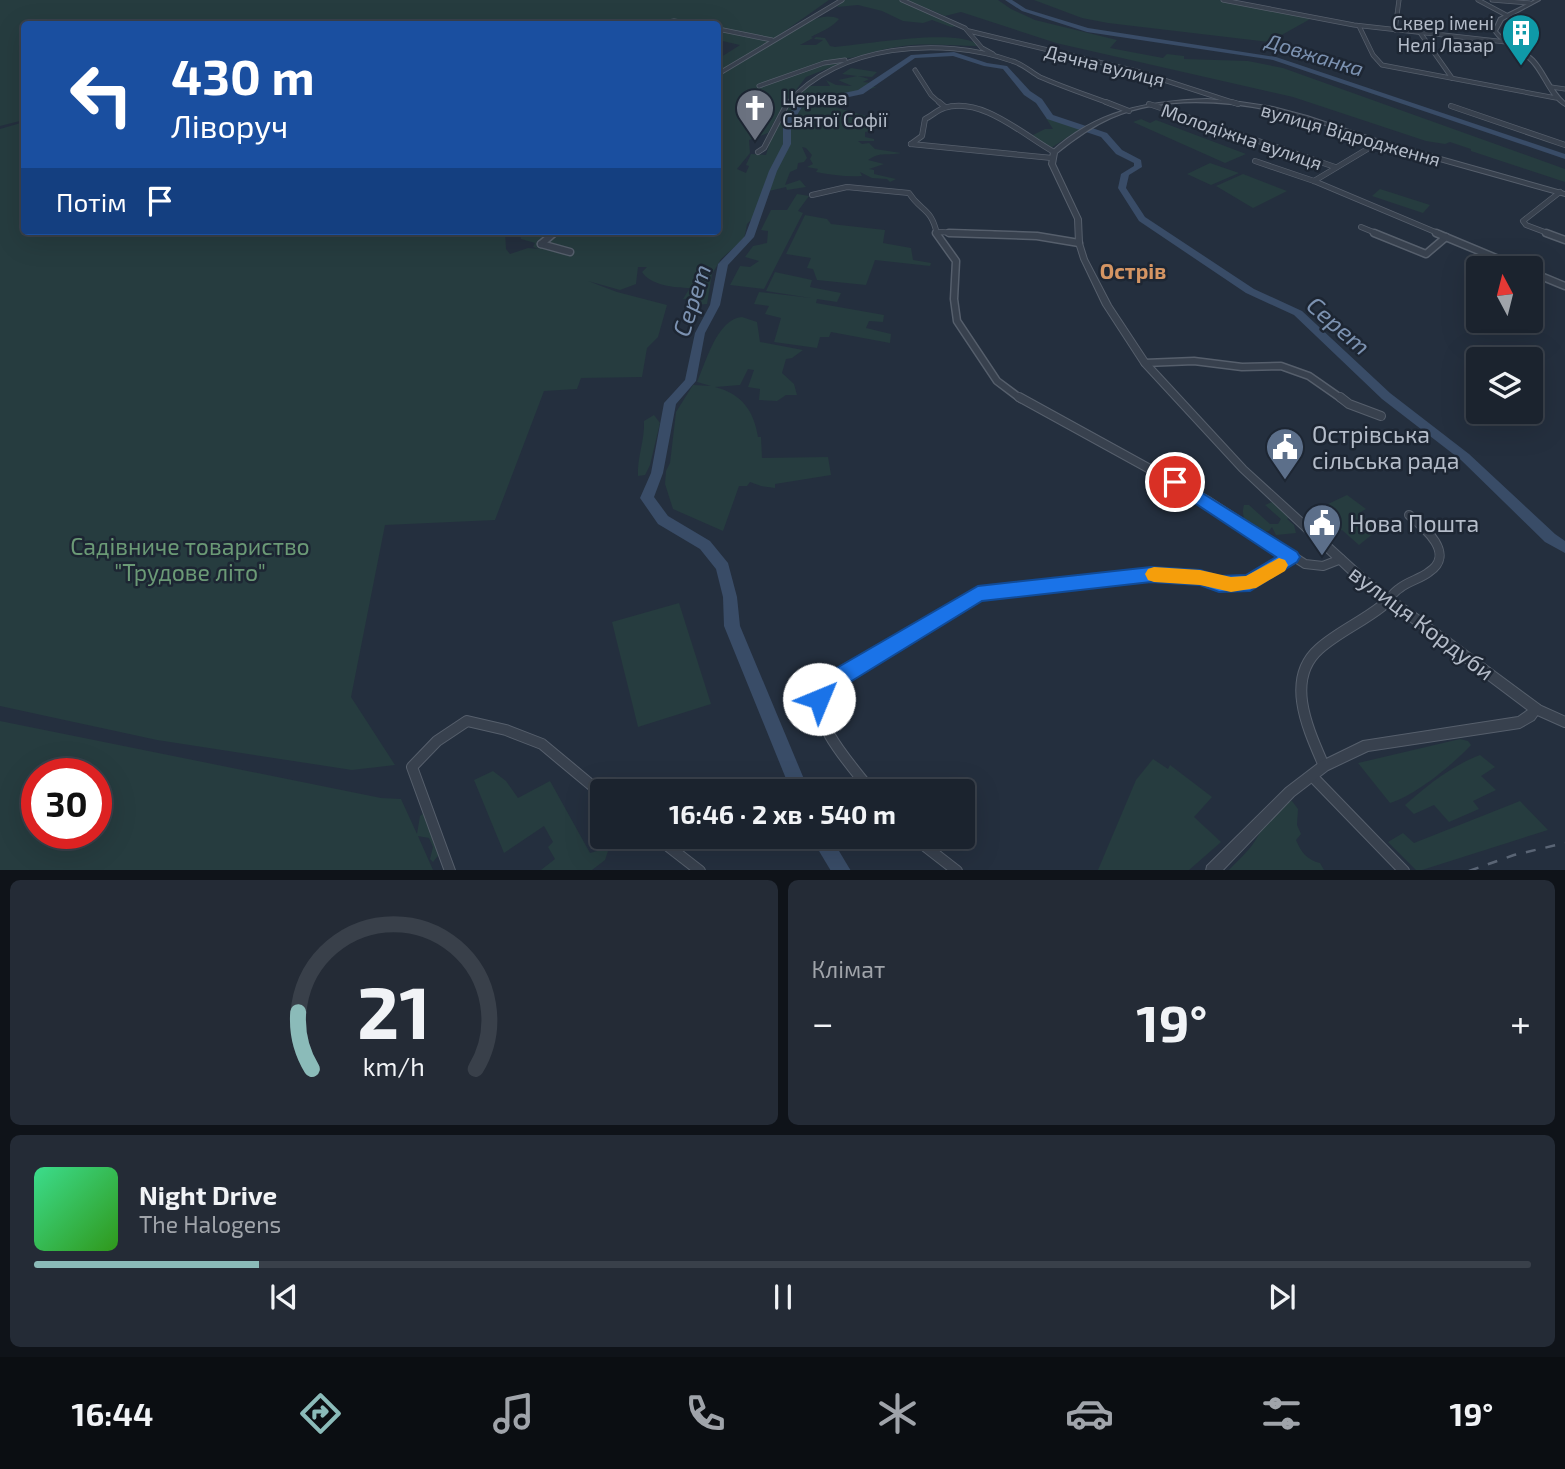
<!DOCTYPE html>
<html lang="uk">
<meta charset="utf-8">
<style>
body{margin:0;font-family:"Exo 2",sans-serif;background:#242b36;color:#f1f3f6;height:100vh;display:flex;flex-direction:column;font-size:26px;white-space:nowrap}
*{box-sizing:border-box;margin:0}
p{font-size:23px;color:#a0a4aa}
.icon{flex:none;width:38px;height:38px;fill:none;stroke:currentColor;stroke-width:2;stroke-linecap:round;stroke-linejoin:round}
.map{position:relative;height:870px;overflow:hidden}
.sheet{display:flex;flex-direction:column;gap:10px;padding:10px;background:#0f1319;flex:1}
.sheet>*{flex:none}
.top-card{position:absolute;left:21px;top:21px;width:700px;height:214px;border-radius:7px;box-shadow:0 7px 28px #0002,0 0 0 2px #39404a;background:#1a4fa0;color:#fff;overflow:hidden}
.needle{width:46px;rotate:353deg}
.controls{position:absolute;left:1466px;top:256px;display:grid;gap:14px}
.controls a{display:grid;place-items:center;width:77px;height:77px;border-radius:7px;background:#1b232e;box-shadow:0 7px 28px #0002,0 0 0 2px #39404a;font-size:35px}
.speed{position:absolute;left:21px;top:758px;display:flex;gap:14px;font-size:35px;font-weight:700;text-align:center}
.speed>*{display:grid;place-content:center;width:91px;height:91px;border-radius:50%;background:#1b232e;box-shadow:0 7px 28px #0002,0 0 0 2px #39404a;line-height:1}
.speed .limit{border:10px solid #d22;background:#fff;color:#111}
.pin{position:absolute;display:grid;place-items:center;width:60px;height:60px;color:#fff;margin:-30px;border:4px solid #fff;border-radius:50%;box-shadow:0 2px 7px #0007}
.me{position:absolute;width:77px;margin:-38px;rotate:45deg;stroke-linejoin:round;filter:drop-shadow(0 0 5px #0008)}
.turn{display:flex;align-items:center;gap:24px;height:147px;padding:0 35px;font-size:32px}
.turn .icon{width:91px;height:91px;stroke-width:2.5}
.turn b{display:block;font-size:49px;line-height:60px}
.then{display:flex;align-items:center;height:66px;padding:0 35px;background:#0003;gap:14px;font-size:26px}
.big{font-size:52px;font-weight:700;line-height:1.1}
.sheet .tile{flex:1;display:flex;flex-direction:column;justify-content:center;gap:10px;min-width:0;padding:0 24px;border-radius:10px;background:#242b36}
.sheet .dial{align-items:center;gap:0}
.dial svg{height:182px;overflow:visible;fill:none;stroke:#39404a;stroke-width:7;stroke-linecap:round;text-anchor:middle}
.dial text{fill:#f1f3f6;stroke:none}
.song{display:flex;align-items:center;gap:21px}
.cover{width:84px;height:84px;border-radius:10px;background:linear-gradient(135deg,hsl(150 70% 55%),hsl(110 70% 35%))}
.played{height:7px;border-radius:4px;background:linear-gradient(90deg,#8bbbb9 15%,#39404a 15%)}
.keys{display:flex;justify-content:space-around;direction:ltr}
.heat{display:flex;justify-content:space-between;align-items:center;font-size:38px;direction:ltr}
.sheet .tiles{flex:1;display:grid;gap:10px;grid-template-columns:1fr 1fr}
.tile:last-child{grid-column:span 2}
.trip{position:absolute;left:590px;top:779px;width:385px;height:70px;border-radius:7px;background:#1b232e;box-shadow:0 7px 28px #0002,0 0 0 2px #39404a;font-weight:700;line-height:70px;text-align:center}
.dock{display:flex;height:112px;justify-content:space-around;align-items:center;background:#0b0e12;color:#a0a4aa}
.dock .icon{width:49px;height:49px}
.dock .on{color:#8bbbb9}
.dock b{font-size:32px;color:#f1f3f6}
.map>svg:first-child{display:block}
.green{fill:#263c3f;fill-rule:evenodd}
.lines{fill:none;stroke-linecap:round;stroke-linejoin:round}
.river{fill:#394c67;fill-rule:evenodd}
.minor-far4-casing{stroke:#565f6c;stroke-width:5}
.minor-far3-casing{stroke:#565f6c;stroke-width:6}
.minor-far2-casing{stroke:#565f6c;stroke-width:9}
.minor-far1-casing{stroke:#565f6c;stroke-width:10}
.minor-casing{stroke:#565f6c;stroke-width:12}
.tertiary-casing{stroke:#565f6c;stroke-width:2}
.minor-far4{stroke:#38414e;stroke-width:3.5}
.minor-far3{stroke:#38414e;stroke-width:4.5}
.minor-far2{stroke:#38414e;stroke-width:6}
.minor-far1{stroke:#38414e;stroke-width:8}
.minor{stroke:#38414e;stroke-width:10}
.tertiary{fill:#38414e;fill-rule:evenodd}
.rail{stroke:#5a6575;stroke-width:2.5;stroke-dasharray:10 10;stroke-linecap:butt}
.route{fill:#1a73e8;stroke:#114b97;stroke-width:2}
.slow{fill:#f59e0b}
.labels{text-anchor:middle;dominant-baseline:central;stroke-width:5;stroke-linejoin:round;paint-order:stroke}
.far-poi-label{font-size:19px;fill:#b4bcc9;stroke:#1d2633;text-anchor:end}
.far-street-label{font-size:19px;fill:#b4bcc9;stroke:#1d2633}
.far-water-label{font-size:21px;font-style:italic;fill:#7c92b1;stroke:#1d2633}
.far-quarter-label{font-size:21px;font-weight:bold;fill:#d59563;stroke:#1d2633}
.poi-label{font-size:23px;fill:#b4bcc9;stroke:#1d2633;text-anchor:start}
.park-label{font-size:23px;fill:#6b9a76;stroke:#1d2633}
.street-label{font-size:23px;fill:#b4bcc9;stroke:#1d2633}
.water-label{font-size:24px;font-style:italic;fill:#7c92b1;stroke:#1d2633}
</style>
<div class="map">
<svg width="1565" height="871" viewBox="0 0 1565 871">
<rect width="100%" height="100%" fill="#242f3e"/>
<g class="green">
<path d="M0 0H829L775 38C796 32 819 9 839 19 833 27 820 32 811 37L813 38 800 45H816L823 40 814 39 816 37 825 38 830 46 835 47C863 45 961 27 979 46 952 46 923 42 897 47 882 49 867 54 855 57 845 59 838 58 828 62H840L839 64 806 77 780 111 768 133 749 140 750 153 737 169 746 173 749 166 746 165 751 154 766 155C771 141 776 114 789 105 794 101 798 102 802 99L800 92 808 86H830L826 80 836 85 852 86 838 80 857 76 842 74 851 68 877 72 872 77 858 76 869 79 863 82 872 83 870 87H877L809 108 831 106 870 117 866 126 870 131 865 132V137L874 139V141H858L862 144 869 143 875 149 901 153C887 156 881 151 868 160L884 164 869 169 874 170V174L896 179 890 182 887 179 872 178 860 172 862 176C847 177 832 175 816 172L818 169 807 167 813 164 810 159 812 155 806 148 802 147 807 158 804 162 798 163 797 169 790 172 785 185 800 180 806 187 787 190 786 187 769 191 766 189 773 181V170L767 177 756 215 747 224 744 239 721 259 712 274 707 304 696 305 694 298 683 299 690 288C675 288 650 285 642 272L647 267H638L636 284 620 290 588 281 617 292 667 305 658 337 647 348 642 377 581 378 577 389 544 391 495 520 385 525 351 697 395 765 352 770 157 740 0 706V129L24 122V231H505L506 249 510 254 528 248 539 249 533 247 535 243 521 239 519 231H718V59L740 45 718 40V24H24V120L0 126Z"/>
<polygon points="844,0 900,0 959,26 951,27 932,20 923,23 903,21 882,11 858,5 837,7"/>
<polygon points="907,0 998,0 1011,9 1035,20 1117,40 1110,48 1163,58 1167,54 1184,56 1184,59 1248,61 1283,68 1565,169 1565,182 1471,151 1471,149 1450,142 1445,144 1426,141 1293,97 1056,43 961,12 945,16"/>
<polygon points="1034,0 1219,0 1312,18 1269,42 1108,23 1082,18"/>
<polygon points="1046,118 1075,127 1080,129 1051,148 1023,130 1033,135 1045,129 1053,129"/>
<polygon points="1141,119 1150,123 1156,120 1246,154 1225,163 1133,122"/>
<polygon points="1210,163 1239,173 1211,185 1187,174"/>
<polygon points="1243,174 1287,191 1253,208 1216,186"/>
<polygon points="1380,189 1430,205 1423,213 1372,196"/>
<polygon points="797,194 809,196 798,211 803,213 764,289 730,285 740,266 750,267 759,261 745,257 753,246 767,243 768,231 761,230 771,210 787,210"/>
<polygon points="805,215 827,219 831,224 885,230 883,243 911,248 913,260 931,263 930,266 875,260 866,285 817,280 813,269 807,268 811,258 786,254"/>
<polygon points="775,272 812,280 810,287 841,293 837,302 817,299 816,303 884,315 883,322 869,321 866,328 891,334 890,343 831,332 829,337 820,337 817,348 774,342 781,318 765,314 769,306 754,304 759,292 811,298 766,291"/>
<path d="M742 317 757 322 760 342 803 350 792 358 786 359 782 373 794 384 797 395H786L777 401 759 400 760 389 748 387 754 370 748 369 740 385 715 387C742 394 754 411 758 437H761L762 458 828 457 831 475 775 484V488L761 486 750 482 747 486H739L723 531 673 509 665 484 666 471 670 463 676 412 693 385 711 386 697 382C706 362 717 319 742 317Z"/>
<path d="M654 415 660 423 650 465 645 475 638 476C637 457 645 440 644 421Z"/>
<polygon points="1347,495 1366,509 1359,513 1379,529 1359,545 1342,530 1337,532 1323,520 1339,513 1328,504"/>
<path d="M1274 501 1290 517 1287 519 1294 525 1296 533 1276 535 1272 527 1269 531C1253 535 1239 521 1244 505H1249L1270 524H1278L1281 519 1265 505Z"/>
<polygon points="679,603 711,704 638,727 612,622"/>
<path d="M0 721 381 798 401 799 417 834 420 816 425 812 441 852 433 862 430 859 433 847 429 838 418 836 433 870 0 871ZM37 774H96V833H37Z"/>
<path d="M1460 739 1468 741 1471 745C1452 765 1416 795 1390 803L1358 763Z"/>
<path d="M1480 755 1495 767 1481 776 1496 790 1473 801 1479 809 1449 822 1434 805 1414 814 1405 805C1428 785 1451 766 1480 755Z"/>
<polygon points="1153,759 1168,769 1170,765 1212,797 1194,817 1221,842 1189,870 1098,870 1136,780"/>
<polygon points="493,771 506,781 518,798 550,781 590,853 604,849 608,851 605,860 592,870 541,870 555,859 548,847 553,842 544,826 504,853 474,780"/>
<path d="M1292 801 1298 809 1297 825 1301 834 1296 840C1301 852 1307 860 1320 863L1324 870 1228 871C1237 861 1248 852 1255 841 1265 826 1272 803 1292 801Z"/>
<polygon points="1520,801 1548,830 1422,870 1416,870 1388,842 1403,833 1414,843"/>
</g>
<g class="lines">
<g class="river">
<polygon points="1005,0 1012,0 1026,9 1088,28 1276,57 1565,154 1565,159 1273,60 1087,32 1022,11"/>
<polygon points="954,52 987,63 1007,66 1030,91 1042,99 1053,115 1107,133 1122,150 1141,160 1142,167 1129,175 1126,188 1145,217 1254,289 1302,311 1390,393 1469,454 1555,534 1565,541 1565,553 1545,542 1461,460 1382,399 1294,315 1246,293 1139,221 1118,188 1121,174 1134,166 1134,163 1116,154 1101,137 1047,119 1036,103 1024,95 1003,69 984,66 953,56 915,58 863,94 802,107 791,125 791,144 777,171 754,237 728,265 720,305 705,333 696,381 676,404 663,473 654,497 668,516 710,541 728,563 737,597 740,626 809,791 791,791 724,626 723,597 716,569 700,549 658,524 640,498 651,473 664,403 685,380 695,333 710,305 718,264 745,236 769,171 783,144 783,125 796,103 858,90 911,55"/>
<polygon points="810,836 830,836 851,871 831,871"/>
</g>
<defs>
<g id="minor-far4">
<polyline points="902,0 965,28 982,48 993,54"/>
<polyline points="1223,0 1354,25 1506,42"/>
<polyline points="1478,0 1508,16"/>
<polyline points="1492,0 1530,3"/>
<polyline points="656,24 674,21 695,24"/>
<polyline points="1359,26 1373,55 1382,65 1556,98"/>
<polyline points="718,29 772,40"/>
<polyline points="1395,30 1399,0"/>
<polyline points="969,31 1136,71 1238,104"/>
<polyline points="1421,34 1452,78"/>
<polyline points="915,70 931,95 941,104"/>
<polyline points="718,74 842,0"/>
<polyline points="759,86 824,63 845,60"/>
<polyline points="1551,87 1565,89"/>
<path d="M787 104C838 44 941 36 1012 61 1023 64 1031 72 1040 77 1063 87 1087 95 1111 104"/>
</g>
<g id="minor-far3">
<polyline points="939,102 945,107"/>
<polyline points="1106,102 1129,111"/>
<polyline points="1232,102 1238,104"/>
<polyline points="1149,104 1335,167"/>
<polyline points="1451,106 1565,145"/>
<path d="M911 144 922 136 925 119C932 116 937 110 944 108 982 96 1023 135 1054 152"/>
<polyline points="911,144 1052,158"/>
<polyline points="758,152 764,148 788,102"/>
<polyline points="1255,161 1314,181 1440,234"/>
<polyline points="1314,181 1379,142"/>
<path d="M812 195 847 187 909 193C921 212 931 207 937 234"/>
<polyline points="1361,227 1378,234"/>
<polyline points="936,232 993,234"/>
<polyline points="552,234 556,231"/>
<polyline points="1550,234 1526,225 1523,221 1560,192"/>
</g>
<g id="minor-far2">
<polyline points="936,233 956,261 954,299 957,321 997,381 1021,399"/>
<polyline points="949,233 1037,236 1079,243"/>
<polyline points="1374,233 1426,254 1446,237"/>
<polyline points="1436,233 1520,268"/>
<polyline points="1546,233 1565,240"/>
<polyline points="541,244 570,252"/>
<polyline points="541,244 554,233"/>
<polyline points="1531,272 1565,286"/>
<polyline points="1145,363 1194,361 1242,367 1281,366 1309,376 1342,399"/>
</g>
<g id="minor-far1">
<polyline points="1019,397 1208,501 1305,564 1323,566 1341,559"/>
<polyline points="1340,397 1349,404 1381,416"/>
<polyline points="952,608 968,598 988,592 1066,586 1151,574 1200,578 1219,584 1250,583 1291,557"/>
<path d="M1380 608C1387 602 1392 593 1400 588 1409 581 1420 579 1429 572 1456 554 1425 528 1409 515"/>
</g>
<g id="minor">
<polyline points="1536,709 1565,722"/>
<path d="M1324 766C1309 731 1284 680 1319 649 1338 632 1362 622 1382 606"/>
<polyline points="1312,776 1404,871"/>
<path d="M871 791C855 769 811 724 821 695L835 680 955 606"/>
<polyline points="655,836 700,871"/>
<polyline points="912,836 957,871"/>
<polyline points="450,871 412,767 437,741 467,721 506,730 542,744 602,794"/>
</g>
<g id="tertiary">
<path d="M1535 0H1540L1503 20 1497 31C1507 44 1523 48 1534 59 1546 72 1551 90 1565 102V106C1548 96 1544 76 1531 62 1520 50 1503 46 1493 31L1499 18Z"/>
<path d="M1207 99 1240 102 1273 107 1307 116 1373 138 1565 192V196C1500 178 1435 160 1370 141 1348 134 1327 125 1304 118 1243 102 1171 92 1111 118 1091 127 1074 139 1057 153L1055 164 1081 219 1082 243 1087 259 1111 305 1148 361 1246 467 1367 577 1540 705 1542 709 1534 720 1520 728 1368 751 1328 770 1294 796 1222 871H1206L1207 866 1286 788 1320 762 1363 741 1518 717 1528 710 1359 583 1240 471 1142 365 1103 305 1081 259 1076 243 1075 219 1049 164 1051 152C1097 110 1147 101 1207 99Z"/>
</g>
</defs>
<use href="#minor-far4" class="minor-far4-casing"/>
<use href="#minor-far3" class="minor-far3-casing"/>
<use href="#minor-far2" class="minor-far2-casing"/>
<use href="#minor-far1" class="minor-far1-casing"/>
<use href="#minor" class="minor-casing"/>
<use href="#tertiary" class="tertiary-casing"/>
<use href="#minor-far4" class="minor-far4"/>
<use href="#minor-far3" class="minor-far3"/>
<use href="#minor-far2" class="minor-far2"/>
<use href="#minor-far1" class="minor-far1"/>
<use href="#minor" class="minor"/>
<use href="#tertiary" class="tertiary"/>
<polyline class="rail" points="1469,871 1514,855 1565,843"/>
</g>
<path class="route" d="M1175 476 1297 552 1300 557 1297 562 1250 591 1219 592 1200 585 1151 582 982 601 842 687 832 694 826 706 819 709 811 706 808 699C813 688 818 681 828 673L978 586 1151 567 1200 570 1219 576 1246 575 1276 557 1169 486 1166 482 1169 478Z"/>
<polygon class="slow" points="1279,558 1285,560 1288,565 1285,571 1256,588 1231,592 1200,585 1154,582 1148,580 1145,574 1148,569 1154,567 1200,570 1231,577 1246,576"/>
<defs>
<symbol id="building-pin" viewBox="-11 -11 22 30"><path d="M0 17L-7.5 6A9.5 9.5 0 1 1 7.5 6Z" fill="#0f9aa8" stroke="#1d2633"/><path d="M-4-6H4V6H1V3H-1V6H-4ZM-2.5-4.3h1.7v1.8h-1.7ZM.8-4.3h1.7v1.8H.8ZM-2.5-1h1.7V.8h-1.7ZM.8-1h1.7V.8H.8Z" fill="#fff"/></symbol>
<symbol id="church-pin" viewBox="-11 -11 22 30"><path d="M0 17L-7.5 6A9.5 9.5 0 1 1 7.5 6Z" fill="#6b7280" stroke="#1d2633"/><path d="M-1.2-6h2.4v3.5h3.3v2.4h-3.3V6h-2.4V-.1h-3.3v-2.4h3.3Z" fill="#fff"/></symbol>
<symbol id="civic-pin" viewBox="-11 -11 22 30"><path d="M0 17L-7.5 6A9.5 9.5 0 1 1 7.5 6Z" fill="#5c6f8a" stroke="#1d2633"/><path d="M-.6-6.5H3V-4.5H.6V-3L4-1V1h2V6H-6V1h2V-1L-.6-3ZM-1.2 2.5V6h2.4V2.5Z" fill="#fff"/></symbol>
</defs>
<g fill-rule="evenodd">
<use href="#building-pin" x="1499" y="11" width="44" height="60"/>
<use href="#church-pin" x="733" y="86" width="44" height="60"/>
<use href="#civic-pin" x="1263" y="425" width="44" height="60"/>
<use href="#civic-pin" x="1300" y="501" width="44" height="60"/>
</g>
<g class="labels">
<g class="far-poi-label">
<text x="1494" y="22">Сквер імені<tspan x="1494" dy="22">Нелі Лазар</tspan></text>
<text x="782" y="97" text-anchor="start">Церква<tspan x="782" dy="22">Святої Софії</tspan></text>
</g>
<g class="far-street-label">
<text transform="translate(1105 65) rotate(14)">Дачна вулиця</text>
<text transform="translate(1351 134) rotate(16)">вулиця Відродження</text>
<text transform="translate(1242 136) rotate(19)">Молодіжна вулиця</text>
</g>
<g class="far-water-label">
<text transform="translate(1315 54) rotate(17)">Довжанка</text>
</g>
<g class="far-quarter-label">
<text x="1133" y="270">Острів</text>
</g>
<g class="poi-label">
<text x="1312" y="434">Острівська<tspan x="1312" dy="26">сільська рада</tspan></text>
<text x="1349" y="523">Нова Пошта</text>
</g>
<g class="park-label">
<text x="190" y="546">Садівниче товариство<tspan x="190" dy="26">"Трудове літо"</tspan></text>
</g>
<g class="street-label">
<text transform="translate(1422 622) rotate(37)">вулиця Кордуби</text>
</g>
<g class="water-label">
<text transform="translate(691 300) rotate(-72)">Серет</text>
<text transform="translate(1339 325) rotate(41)">Серет</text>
</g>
</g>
</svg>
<div class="controls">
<a><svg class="needle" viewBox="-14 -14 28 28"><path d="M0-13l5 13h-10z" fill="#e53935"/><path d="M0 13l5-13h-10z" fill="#a0a4aa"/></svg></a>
<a><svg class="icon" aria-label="layers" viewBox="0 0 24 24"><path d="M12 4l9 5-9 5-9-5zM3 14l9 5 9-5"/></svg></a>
</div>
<div class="speed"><div class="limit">30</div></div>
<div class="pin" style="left:1175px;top:482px;background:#d93025"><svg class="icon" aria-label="arrive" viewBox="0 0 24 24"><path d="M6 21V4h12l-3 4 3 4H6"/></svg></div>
<svg class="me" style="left:819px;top:699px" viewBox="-20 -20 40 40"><circle r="19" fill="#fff"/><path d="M0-13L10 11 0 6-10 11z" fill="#1a73e8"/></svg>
<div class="trip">16:46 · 2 хв · 540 m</div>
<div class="top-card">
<div class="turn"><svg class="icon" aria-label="left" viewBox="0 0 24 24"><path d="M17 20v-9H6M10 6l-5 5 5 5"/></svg><div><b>430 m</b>Ліворуч</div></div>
<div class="then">Потім<svg class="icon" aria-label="arrive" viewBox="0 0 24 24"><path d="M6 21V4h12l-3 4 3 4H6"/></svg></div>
</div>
</div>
<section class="sheet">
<div class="tiles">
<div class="tile dial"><svg viewBox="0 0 100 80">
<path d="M14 69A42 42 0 1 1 86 69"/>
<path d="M14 69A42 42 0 0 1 8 44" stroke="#8bbbb9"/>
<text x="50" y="56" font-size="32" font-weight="700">21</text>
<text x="50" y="72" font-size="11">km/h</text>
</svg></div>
<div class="tile"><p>Клімат</p>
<div class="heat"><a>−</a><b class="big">19°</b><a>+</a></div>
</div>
<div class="tile">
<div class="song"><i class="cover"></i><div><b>Night Drive</b><p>The Halogens</p></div></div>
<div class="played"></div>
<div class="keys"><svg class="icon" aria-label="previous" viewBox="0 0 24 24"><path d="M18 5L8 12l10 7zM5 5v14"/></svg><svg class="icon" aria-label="pause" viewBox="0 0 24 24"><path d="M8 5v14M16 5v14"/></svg><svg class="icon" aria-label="next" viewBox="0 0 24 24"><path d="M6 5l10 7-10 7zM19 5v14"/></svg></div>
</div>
</div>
</section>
<nav class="dock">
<b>16:44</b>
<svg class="icon on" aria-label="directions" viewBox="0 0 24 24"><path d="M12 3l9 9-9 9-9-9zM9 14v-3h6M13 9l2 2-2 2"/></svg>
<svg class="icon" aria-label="music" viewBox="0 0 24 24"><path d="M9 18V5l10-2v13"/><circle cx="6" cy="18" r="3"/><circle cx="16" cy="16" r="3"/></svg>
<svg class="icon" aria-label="phone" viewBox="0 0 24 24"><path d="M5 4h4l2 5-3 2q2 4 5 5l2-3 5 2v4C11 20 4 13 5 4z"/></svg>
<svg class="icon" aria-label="climate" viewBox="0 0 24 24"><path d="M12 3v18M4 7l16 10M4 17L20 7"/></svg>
<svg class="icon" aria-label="car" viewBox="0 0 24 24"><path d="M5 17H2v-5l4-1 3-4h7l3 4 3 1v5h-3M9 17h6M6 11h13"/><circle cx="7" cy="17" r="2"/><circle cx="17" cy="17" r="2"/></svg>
<svg class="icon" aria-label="filters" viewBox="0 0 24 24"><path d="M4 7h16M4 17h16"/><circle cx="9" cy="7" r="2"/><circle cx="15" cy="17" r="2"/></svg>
<b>19°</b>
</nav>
